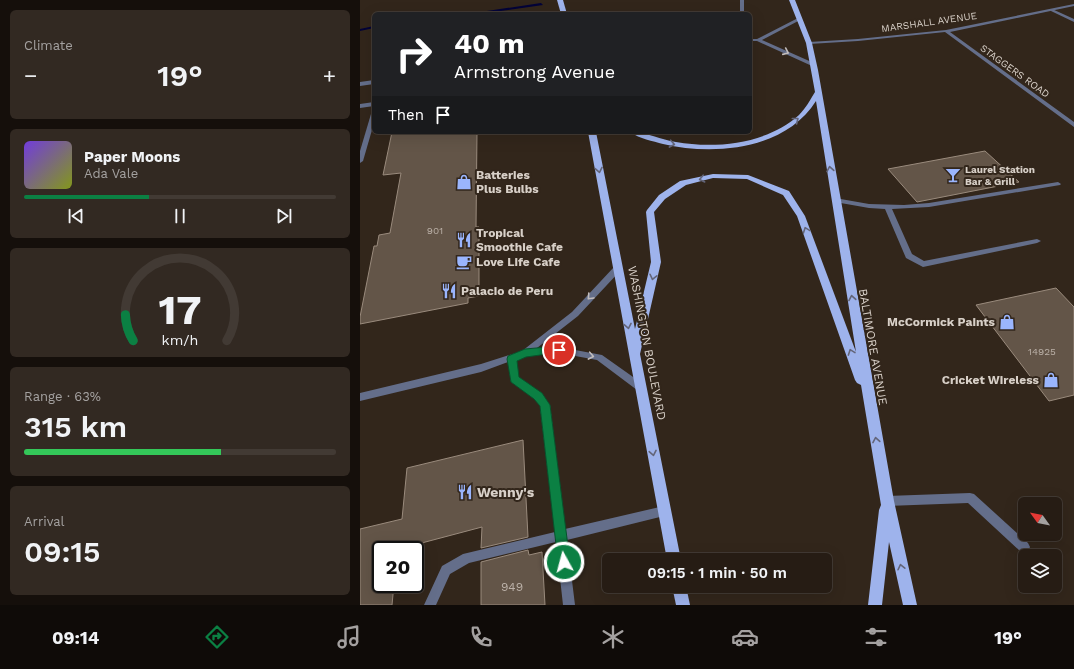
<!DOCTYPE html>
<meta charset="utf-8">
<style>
body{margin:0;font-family:"Work Sans",sans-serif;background:#322922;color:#f1f3f6;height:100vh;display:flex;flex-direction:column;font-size:15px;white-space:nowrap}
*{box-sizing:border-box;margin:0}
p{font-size:13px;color:#a4a1a0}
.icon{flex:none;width:22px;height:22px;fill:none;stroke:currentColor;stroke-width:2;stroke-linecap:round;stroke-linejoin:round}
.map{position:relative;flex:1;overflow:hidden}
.details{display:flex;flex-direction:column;gap:10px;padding:10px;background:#150f0b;width:360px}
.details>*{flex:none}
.hud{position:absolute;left:12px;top:12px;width:380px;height:122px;border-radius:6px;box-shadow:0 4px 16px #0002,0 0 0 1px #423a34;background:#202124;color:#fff;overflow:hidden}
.needle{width:26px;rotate:303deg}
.tools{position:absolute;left:658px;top:497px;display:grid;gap:8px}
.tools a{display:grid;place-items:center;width:44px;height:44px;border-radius:6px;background:#261c14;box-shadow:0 4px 16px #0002,0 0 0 1px #423a34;font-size:20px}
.speed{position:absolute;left:12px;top:541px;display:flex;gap:8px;font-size:20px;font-weight:700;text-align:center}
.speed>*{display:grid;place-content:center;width:52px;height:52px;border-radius:50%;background:#261c14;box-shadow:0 4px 16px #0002,0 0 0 1px #423a34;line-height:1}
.speed .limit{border:2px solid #111;border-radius:6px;background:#fff;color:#111}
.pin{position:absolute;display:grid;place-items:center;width:34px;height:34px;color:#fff;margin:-17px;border:2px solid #fff;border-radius:50%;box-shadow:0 1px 4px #0007}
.me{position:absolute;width:44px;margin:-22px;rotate:353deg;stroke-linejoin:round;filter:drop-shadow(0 0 3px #0008)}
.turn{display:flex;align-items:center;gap:14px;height:84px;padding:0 16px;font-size:18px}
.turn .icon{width:52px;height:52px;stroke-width:2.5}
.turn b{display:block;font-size:28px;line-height:34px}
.then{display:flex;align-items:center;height:38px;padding:0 16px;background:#0003;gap:8px;font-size:15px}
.big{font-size:30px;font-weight:600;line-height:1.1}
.details .tile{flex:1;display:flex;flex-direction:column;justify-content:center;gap:6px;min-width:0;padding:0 14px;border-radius:6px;background:#322922}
.details .dial{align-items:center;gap:0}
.dial svg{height:104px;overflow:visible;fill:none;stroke:#423a34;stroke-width:7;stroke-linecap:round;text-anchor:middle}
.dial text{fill:#f1f3f6;stroke:none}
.song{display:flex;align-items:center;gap:12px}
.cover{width:48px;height:48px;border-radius:6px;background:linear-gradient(135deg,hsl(260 70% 55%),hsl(70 70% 35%))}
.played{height:4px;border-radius:2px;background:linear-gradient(90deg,#0b8043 40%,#423a34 40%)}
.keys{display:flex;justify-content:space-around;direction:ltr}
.heat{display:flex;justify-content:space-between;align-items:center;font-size:22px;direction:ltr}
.charge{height:6px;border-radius:3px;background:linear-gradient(90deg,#34c759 63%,#423a34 0)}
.trip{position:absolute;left:242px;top:553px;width:230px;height:40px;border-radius:6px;background:#261c14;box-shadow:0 4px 16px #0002,0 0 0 1px #423a34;font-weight:600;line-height:40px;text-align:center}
.tab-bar{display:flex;height:64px;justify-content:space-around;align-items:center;background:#0f0b08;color:#a4a1a0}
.tab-bar .icon{width:28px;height:28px}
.tab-bar .on{color:#0b8043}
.tab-bar b{font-size:18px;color:#f1f3f6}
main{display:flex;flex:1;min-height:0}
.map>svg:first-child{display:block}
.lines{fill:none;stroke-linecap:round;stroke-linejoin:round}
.stream{fill:#030338;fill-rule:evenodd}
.building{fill:#635548;stroke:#9a8b7d}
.lane{fill:#646e8a;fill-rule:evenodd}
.street{fill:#646e8a;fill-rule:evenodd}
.primary{fill:#9eb3ec;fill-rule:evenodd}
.oneway{stroke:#c1bcbc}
.oneway2{stroke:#636579}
.route{fill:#0b8043;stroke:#07532c}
.labels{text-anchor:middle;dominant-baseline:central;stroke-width:4;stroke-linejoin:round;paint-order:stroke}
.far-street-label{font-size:10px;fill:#d8d0c8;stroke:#32261b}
.far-poi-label{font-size:10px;font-weight:bold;fill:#d8d0c8;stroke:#32261b;text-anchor:start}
.number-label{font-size:10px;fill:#bbb1a8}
.poi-label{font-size:12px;font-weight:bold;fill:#d8d0c8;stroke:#32261b;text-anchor:start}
.street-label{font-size:12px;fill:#d8d0c8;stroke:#32261b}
.near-number-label{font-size:12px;fill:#bbb1a8}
.near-poi-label{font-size:14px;font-weight:bold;fill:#d8d0c8;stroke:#32261b;text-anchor:start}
</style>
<main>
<section class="details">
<div class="tile"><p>Climate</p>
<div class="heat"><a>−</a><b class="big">19°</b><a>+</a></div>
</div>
<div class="tile">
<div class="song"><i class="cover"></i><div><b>Paper Moons</b><p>Ada Vale</p></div></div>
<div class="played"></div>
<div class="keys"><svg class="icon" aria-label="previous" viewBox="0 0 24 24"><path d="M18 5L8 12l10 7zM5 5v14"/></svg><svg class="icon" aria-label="pause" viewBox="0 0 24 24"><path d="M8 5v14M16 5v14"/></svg><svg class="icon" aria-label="next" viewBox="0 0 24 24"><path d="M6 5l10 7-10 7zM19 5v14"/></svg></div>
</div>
<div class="tile dial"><svg viewBox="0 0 100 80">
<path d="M14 69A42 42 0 1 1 86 69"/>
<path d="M14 69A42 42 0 0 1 8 49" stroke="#0b8043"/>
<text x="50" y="56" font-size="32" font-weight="700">17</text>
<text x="50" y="72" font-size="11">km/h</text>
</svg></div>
<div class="tile"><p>Range · 63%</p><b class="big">315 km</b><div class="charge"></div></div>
<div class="tile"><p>Arrival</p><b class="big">09:15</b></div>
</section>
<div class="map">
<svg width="714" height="605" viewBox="0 0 714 605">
<rect width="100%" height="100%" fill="#32261b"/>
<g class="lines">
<g class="stream">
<polygon points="181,3 183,5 119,14 107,14"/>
<polygon points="14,26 14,28 0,31 0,29"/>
</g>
</g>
<g class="building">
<polygon points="32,132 117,132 116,227 119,227 119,296 108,298 108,303 0,324 0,317 14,246 17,246 19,235 30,233 41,173 23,175"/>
<polygon points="625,151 659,182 557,202 528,169"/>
<polygon points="696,288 714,307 714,395 689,401 616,305"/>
<polygon points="163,440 168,537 121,548 122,527 39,549 38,550 21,550 21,584 34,584 32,605 0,605 0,529 42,519 47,468"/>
<polygon points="168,550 169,555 182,552 185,605 121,605 121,562"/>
</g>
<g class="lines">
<g class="lane">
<rect x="380" y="0" width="4" height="14"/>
<polygon points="692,9 714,19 714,22 691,11 690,10"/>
<polygon points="438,18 442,19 402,40 456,64 456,66 452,66 397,41 390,41 390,39 397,39"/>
<polygon points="14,102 14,106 0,108 0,104"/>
<polygon points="14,112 14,123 3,161 0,163 0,151 11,114"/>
<polygon points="257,266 260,267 261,269 260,271 218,316 177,348 199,347 242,355 283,384 285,387 283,390 280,391 277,390 237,360 199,353 165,356 156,359 158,377 181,393 190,405 205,529 304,506 308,507 309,511 308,515 207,540 215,605 203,605 196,542 109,563 90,574 76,605 64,605 82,566 103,554 195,532 180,406 175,399 151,382 148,362 121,372 0,401 0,393 121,364 162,351 212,312 254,267"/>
<polygon points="610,493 614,494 668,543 670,547 668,551 664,553 660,551 608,503 527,506 523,505 522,501 523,497 527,496"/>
</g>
<g class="street">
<polygon points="714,4 714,6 590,32 714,122 714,127 585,32 498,41 449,44 447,43 449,42 498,39 586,30"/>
<polygon points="14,80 14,84 0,86 0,82"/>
<polygon points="698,182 701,184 700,185 569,207 532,209 552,254 564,261 677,239 681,241 677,243 563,267 546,258 525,209 509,208 475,202 472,200 475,198 509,204 544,205 569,203"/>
</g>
<g class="primary">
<polygon points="197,0 203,0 207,14 201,14"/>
<path d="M429 0H435L452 43 458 70 534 501 557 605H543L529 542 522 605H508L519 510 521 505 501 385 497 383 495 380 437 216 423 195 387 179 353 178 326 185 305 199 294 212 301 262 280 354 321 560H307L228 132H236L275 329 291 262 286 212 287 210 299 195 320 181 353 174 388 175 429 191 445 216 496 352 456 101C425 150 354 156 303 144 293 141 279 139 271 132 287 132 301 140 316 142 356 149 407 144 439 115 446 108 450 100 455 92L446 43Z"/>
<polygon points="312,586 326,586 330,605 316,605"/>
</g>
</g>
<defs><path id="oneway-chevron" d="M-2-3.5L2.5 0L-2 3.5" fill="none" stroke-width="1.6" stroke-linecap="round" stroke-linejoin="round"/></defs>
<g class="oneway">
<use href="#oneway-chevron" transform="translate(426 52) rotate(24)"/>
<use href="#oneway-chevron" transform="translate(230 297) rotate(133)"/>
<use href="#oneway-chevron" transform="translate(231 356) rotate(11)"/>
</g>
<g class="oneway2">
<use href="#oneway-chevron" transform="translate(436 120) rotate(-38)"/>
<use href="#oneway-chevron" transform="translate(312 144) rotate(11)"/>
<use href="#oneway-chevron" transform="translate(470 169) rotate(-100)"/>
<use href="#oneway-chevron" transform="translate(239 170) rotate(79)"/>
<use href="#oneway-chevron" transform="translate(342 179) rotate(167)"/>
<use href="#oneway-chevron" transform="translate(446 230) rotate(-110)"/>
<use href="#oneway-chevron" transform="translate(293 277) rotate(103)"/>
<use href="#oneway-chevron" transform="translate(492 298) rotate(-100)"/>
<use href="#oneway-chevron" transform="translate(268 326) rotate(79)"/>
<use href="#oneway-chevron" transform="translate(491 352) rotate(-110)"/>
<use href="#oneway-chevron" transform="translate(516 440) rotate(-100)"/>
<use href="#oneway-chevron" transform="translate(293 453) rotate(79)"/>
<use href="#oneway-chevron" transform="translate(541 567) rotate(-103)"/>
</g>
<polygon class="route" points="199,346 202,347 204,350 202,352 166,357 157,361 159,377 182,393 190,405 210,562 209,567 204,569 199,567 198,562 180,406 174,399 151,382 147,359 148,356 165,349"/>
<defs>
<symbol id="bar-bare" viewBox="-9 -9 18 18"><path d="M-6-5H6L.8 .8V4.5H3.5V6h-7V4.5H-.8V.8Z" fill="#9ab5fd" stroke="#32261b" stroke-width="2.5" paint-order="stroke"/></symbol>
<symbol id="shop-bare" viewBox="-9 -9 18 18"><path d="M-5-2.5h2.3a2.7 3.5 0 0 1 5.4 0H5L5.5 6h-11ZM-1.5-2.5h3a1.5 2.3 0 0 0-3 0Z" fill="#9ab5fd" stroke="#32261b" stroke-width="2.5" paint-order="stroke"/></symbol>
<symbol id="restaurant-bare" viewBox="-9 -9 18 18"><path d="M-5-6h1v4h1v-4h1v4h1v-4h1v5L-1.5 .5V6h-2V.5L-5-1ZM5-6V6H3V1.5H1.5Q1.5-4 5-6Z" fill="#9ab5fd" stroke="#32261b" stroke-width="2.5" paint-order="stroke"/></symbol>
<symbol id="cafe-bare" viewBox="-9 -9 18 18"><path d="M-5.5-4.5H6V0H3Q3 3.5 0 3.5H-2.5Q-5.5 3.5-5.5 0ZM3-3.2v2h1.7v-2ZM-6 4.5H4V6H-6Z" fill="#9ab5fd" stroke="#32261b" stroke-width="2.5" paint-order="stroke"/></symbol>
</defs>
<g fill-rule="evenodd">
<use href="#bar-bare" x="582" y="164" width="22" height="22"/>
<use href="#shop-bare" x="93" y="171" width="22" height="22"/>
<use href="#restaurant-bare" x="93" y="229" width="22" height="22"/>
<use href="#cafe-bare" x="93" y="251" width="22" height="22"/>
<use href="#restaurant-bare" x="78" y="280" width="22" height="22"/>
<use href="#shop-bare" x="636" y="311" width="22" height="22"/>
<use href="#shop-bare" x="680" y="369" width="22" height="22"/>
<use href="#restaurant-bare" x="94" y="481" width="22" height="22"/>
</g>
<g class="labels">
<g class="far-street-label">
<text transform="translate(569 22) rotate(-8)">MARSHALL AVENUE</text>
<text transform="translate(655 71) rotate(36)">STAGGERS ROAD</text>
</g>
<g class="far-poi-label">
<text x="605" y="169">Laurel Station<tspan x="605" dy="12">Bar &amp; Grill</tspan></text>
</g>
<g class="number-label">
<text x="75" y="230">901</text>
<text x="682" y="351">14925</text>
</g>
<g class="poi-label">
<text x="116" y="175">Batteries<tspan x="116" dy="14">Plus Bulbs</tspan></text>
<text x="116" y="233">Tropical<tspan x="116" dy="14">Smoothie Cafe</tspan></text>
<text x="116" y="262">Love Life Cafe</text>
<text x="101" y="291">Palacio de Peru</text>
<text x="635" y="322" text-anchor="end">McCormick Paints</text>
<text x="679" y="380" text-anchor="end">Cricket Wireless</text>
</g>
<g class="street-label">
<text transform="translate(287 343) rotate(79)">WASHINGTON BOULEVARD</text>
<text transform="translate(513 347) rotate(80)">BALTIMORE AVENUE</text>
</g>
<g class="near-number-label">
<text x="152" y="587">949</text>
</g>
<g class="near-poi-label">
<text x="117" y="492">Wenny's</text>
</g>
</g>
</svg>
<div class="tools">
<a><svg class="needle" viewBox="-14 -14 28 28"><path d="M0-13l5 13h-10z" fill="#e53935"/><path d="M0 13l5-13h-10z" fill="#a4a1a0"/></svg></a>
<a><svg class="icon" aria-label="layers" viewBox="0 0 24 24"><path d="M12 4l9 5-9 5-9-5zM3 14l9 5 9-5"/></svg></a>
</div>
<div class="speed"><div class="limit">20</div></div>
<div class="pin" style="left:199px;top:350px;background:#d93025"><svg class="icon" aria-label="arrive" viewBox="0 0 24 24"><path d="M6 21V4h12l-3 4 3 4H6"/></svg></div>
<svg class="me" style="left:204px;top:562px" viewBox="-20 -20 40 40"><circle r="17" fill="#0b8043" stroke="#fff" stroke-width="3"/><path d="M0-11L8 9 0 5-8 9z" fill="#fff"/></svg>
<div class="trip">09:15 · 1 min · 50 m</div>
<div class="hud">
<div class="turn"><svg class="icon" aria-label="right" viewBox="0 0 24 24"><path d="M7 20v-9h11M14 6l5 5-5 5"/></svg><div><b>40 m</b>Armstrong Avenue</div></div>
<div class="then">Then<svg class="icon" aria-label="arrive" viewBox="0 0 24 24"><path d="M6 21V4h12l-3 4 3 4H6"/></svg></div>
</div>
</div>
</main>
<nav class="tab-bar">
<b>09:14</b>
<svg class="icon on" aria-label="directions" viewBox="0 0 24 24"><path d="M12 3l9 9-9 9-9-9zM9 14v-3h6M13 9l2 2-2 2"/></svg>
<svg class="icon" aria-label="music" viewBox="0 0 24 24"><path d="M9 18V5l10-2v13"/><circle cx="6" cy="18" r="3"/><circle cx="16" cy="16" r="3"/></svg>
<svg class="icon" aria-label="phone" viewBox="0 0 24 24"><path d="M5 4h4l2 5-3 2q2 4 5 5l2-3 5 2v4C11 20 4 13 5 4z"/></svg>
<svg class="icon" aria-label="climate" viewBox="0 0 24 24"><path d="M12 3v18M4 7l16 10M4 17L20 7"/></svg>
<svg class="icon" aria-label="car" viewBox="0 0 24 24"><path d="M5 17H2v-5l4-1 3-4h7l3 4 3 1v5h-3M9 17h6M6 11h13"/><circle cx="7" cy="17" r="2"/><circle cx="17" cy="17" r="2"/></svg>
<svg class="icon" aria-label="filters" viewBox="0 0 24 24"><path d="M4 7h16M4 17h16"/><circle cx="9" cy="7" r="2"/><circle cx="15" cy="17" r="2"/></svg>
<b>19°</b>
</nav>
